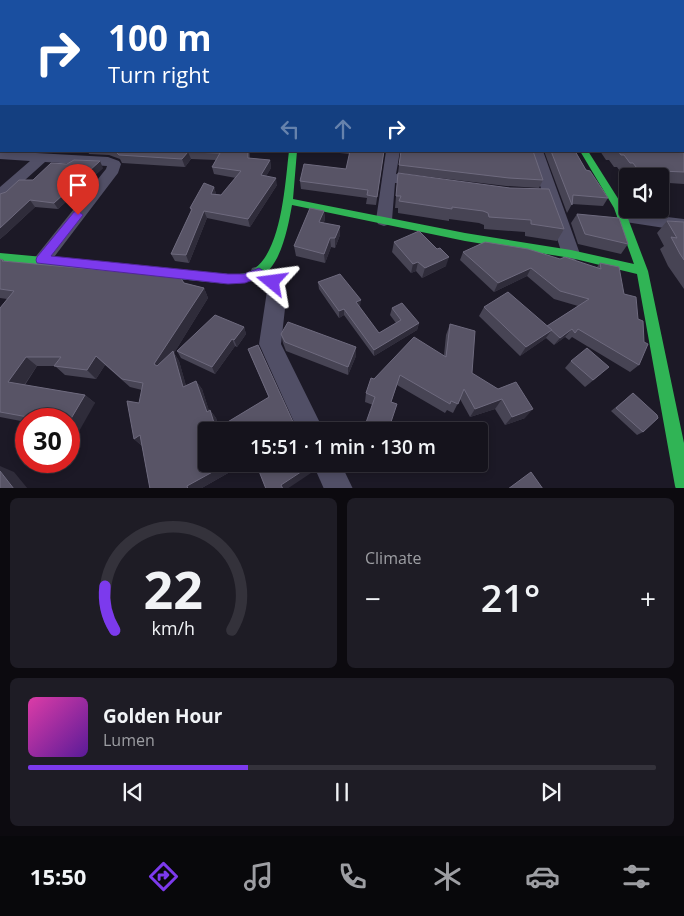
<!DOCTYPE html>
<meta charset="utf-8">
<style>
body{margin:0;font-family:"Open Sans",sans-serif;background:#1e1c25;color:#f1f3f6;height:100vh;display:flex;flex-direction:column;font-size:19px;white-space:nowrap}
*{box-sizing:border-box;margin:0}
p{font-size:16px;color:#9d9ea3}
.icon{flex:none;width:28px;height:28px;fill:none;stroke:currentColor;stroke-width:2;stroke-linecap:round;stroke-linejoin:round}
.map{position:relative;height:488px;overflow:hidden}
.details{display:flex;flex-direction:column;gap:10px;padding:10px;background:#0c0a0f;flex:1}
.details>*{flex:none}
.hud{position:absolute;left:0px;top:0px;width:685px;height:152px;box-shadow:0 2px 8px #0003,0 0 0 1px #34323b;background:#1a4fa0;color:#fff;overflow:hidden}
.fabs{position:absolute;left:619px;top:168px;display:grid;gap:10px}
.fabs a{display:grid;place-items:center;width:50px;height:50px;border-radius:5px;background:#15131c;box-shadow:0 2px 8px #0003,0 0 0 1px #34323b;font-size:25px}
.speed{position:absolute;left:15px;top:408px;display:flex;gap:10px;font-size:25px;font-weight:700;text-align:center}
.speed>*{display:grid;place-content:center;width:65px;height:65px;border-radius:50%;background:#15131c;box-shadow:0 2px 8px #0003,0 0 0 1px #34323b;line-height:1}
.speed .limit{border:8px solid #d22;background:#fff;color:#111}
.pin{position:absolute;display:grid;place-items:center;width:42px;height:42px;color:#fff;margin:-51px -21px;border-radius:50% 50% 50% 0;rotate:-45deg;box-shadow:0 0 5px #0007}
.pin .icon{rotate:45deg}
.me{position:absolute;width:55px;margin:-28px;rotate:286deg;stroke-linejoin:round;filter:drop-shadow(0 0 4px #0008)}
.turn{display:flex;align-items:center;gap:18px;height:105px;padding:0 25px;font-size:22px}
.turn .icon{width:65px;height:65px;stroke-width:2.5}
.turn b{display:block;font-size:35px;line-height:42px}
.lanes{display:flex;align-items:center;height:48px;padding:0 25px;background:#0003;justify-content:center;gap:25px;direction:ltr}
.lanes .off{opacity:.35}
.big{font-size:38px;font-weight:600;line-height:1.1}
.details .tile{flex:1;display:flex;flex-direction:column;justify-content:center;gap:8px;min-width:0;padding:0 18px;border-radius:8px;background:#1e1c25}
.details .dial{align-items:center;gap:0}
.dial svg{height:130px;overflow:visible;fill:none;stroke:#34323b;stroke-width:7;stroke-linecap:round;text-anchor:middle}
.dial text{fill:#f1f3f6;stroke:none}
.song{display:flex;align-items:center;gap:15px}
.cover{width:60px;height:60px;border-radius:8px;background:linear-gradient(135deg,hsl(320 70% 55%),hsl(270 70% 35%))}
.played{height:5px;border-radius:2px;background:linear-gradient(90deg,#7c3aed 35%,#34323b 35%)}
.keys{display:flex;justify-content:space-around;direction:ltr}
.heat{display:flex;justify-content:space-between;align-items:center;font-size:28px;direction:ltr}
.details .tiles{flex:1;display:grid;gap:10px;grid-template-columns:1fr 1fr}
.tile:last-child{grid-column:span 2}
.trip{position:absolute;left:198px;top:422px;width:290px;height:50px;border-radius:5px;background:#15131c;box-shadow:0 2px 8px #0003,0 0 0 1px #34323b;font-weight:600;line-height:50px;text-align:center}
.tabs{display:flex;height:80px;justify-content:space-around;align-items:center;background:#08080b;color:#9d9ea3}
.tabs .icon{width:35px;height:35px}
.tabs .active{color:#7c3aed}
.tabs b{font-size:22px;color:#f1f3f6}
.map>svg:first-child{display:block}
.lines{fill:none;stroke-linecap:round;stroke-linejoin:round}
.street{fill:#514f66;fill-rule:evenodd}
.fast{fill:#30b455;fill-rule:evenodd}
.wall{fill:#474454}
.shaded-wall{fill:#2f2c3a}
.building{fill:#585466;stroke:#6e6a7e}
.route{fill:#7c3aed;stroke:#51269a}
</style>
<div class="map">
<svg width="684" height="489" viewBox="0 0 684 489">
<rect width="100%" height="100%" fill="#1c1926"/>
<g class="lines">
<g class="street">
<polygon points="0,151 108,157 119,161 121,164 118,173 48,265 42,267 36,265 33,260 106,169 107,166 45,162 5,198 0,200 0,187 30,161 0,159"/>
<polygon points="386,151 400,151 396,174 425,178 427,181 425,184 395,183 392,220 390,224 384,226 378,224 376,220"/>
<polygon points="529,151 543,151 580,254 577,259 571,261 565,259 562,254"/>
<polygon points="625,212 684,219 684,231 619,221 617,217 619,213"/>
<path d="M259 266 279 277 287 291 281 344 324 431H298L259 344 267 291C263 283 254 281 250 273L252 268Z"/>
<polygon points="313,464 341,464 353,489 324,489"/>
</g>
<path class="fast" d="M289 151H297L293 199 465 233 571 250 634 264 614 208 580 151H588L624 208 648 271 684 443V489H676L675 486 637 274 571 258 465 241 292 205C288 227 281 267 259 278 249 283 238 284 228 284L0 261V253L228 274C235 274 244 275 251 271 282 254 285 183 289 151Z"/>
</g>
<g class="wall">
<polygon points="684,132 684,184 669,183 661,194 660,176 628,176 628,178 625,175 622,174 617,167 614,167 609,160 606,160 600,151 684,151"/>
<polygon points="88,151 250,151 250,158 270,160 271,168 266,176 277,185 250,227 207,218 189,263 175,261 171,254 191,211 190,208 214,187 216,194 221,195 236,178 214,174 212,167 216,160 191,159 185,167 122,163 120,159 109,155 89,154"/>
<polygon points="319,151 384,151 376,205 366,204 367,198 301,189 300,181 346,169 350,154"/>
<polygon points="401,151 543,180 539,188 506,186 398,173"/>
<polygon points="544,151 575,151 586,170 608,198 603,206 572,204 567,213"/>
<polygon points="103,168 58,209 35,207 6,234 0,239 0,194"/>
<polygon points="398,173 564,229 557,241 525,236 525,232 484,229 484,225 479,223 449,219 449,221 398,213 398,208 395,208"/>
<polygon points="324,211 325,220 323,223 340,226 340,235 335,248 331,247 325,263 296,256 294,246"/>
<polygon points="577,214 628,244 621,254 578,244 571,223"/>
<polygon points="667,221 684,222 684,289 668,266 660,249 664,246 657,233"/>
<polygon points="394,242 446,266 422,278 416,271 411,273 392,252"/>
<polygon points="463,252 560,259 597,267 600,263 639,365 630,372 572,337 569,340 565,337 554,345 546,338 520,356 479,316 484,307 547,326 578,306 554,299 527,276 494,292 460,260"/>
<polygon points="0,259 3,260 4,261 184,283 204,288 208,298 174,353 179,361 186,386 196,381 202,389 209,411 210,410 216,418 219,428 269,398 248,349 294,424 206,431 206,464 244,464 200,489 150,489 142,446 134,439 142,390 130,387 105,365 96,379 65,375 55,366 37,366 25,385 85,395 95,403 69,419 26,419 26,422 0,417 0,308 7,299 0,298"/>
<polygon points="318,282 360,307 359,307 379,333 396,323 390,315 392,308 419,323 417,330 374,356 344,315 339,318 319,289"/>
<polygon points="450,324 472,373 525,418 505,425 495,409 470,417 460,399 453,413 447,410 445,413 397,385 391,402 394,413 365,402 366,393 374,379 444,355 446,335"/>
<polygon points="244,327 246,334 237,347 235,346 215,374 181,358 177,351"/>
<polygon points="281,334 356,347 356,356 348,375 286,351 283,343"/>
<polygon points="571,361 601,374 585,387 565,368"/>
<polygon points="633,393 643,432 637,435 611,411"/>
<polygon points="357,464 378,464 375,472"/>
</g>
<g class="shaded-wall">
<polygon points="248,151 250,151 249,165 248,158"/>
<polygon points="188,152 191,159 185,167 182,159"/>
<polygon points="270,160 271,168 262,183 261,175"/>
<polygon points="100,161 103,168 58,209 54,203"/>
<polygon points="276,178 277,185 250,227 248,219"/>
<polygon points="214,187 216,194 211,194"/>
<polygon points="30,200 35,207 6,234 0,239 0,228"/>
<polygon points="204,211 207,218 189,263 186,255"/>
<polygon points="324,211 325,220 320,232 319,222"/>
<polygon points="340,226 340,235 335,248 335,238"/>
<polygon points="330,238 331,247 325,263 324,254"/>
<polygon points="449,257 446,266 422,278 425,268"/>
<polygon points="418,262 416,271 411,273 413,264"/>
<polygon points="531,268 527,276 494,292 498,283"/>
<polygon points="204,288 208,298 174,353 179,361 189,396 154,364"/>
<polygon points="361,300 360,307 355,309 356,302"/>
<polygon points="344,309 344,315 339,318 339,311"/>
<polygon points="419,323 417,330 374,356 374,350"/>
<polygon points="244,327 246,334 237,347 234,340"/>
<polygon points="572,329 565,337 554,345 560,338"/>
<polygon points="552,330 545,339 520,356 526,347"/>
<polygon points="232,339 235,346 215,374 212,367"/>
<polygon points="356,347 356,356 348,375 348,367"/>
<polygon points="96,356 105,365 96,379 87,370"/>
<polygon points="26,357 37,366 20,391 8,382"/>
<polygon points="196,381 202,389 212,420 207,412"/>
<polygon points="85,395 95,403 69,449 69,422"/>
<polygon points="502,399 495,409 470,417 475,409"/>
<polygon points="533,409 525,418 505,425 512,417"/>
<polygon points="210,410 216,418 220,431 216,429"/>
<polygon points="140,435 142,446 134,439"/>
<polygon points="227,464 244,464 200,489 188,489 187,486"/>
<polygon points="313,464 314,471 287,489 283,489 281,485"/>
<polygon points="0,466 14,472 28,489 14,489 0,471"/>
</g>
<g class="building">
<rect x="0" y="110" width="1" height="33"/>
<polygon points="684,132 684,172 661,171 670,182 660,181 660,176 643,176 633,163 630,163 624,155 621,155 618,151 684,151"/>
<polygon points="114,151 248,151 248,158 270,160 261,175 276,178 248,219 204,211 186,255 171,254 192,209 190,208 204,183 214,187 211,194 221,195 241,171 212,167 220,153 188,152 182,159 119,155 116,152"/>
<polygon points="350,151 384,151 377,197 367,195 368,190 300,181 304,164 346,169"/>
<polygon points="401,151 533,151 543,180 509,178 399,165"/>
<polygon points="551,151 575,151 586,170 590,171 608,198 573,195 572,205"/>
<polygon points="74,160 100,161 54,203 30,200 0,228 0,194 6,192 19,180 33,180 51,163 67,164"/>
<polygon points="398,173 510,188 549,189 564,229 531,224 531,220 489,217 488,213 483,211 452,207 452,209 399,201 401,196 396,196"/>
<polygon points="310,208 324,211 319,222 340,226 335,238 330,238 324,254 294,246"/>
<polygon points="577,214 619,218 628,244 585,234"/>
<polygon points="667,221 684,222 684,260 680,254 671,237 677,238"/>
<polygon points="419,231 437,249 440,248 449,257 425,268 418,262 413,264 394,242"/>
<polygon points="485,242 528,249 560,259 565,257 601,269 600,263 619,267 624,294 636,297 638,319 643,321 644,342 648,344 639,365 578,329 575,333 572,329 560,338 547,326 589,299 560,291 531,268 498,283 463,252"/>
<polygon points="0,259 3,260 2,261 180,277 184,283 204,288 154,364 157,366 173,351 183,387 196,381 207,412 210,410 216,429 269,397 248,349 258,345 294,424 303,425 306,431 206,431 206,464 227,464 187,486 188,489 150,489 140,435 134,439 127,401 139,403 143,383 122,379 96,356 87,370 54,366 61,357 26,357 8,382 85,395 69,422 69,419 39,419 0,412 0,308 14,291 0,289"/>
<polygon points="340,274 361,300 356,302 379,333 401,320 392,308 402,303 419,323 374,350 344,309 339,311 318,282"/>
<polygon points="508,292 552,330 526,347 484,307"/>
<polygon points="215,315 244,327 234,340 232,339 212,367 177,351"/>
<polygon points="288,322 356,347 348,367 285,342 281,334"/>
<polygon points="450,324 475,331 472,373 498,389 516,382 533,409 512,417 502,399 475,409 464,389 458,404 451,401 450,404 400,375 391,402 397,404 388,431 363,431 375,397 366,393 371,378 374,379 414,337 446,357"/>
<polygon points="587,348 609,367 593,380 571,361"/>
<polygon points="633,393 657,415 658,418 643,432 616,408"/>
<polygon points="26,438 26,448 20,447"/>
<polygon points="260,464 313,464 281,485 283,489 266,489 257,466"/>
<polygon points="0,471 14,489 0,489"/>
<polygon points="531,472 543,489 508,489"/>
</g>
<linearGradient id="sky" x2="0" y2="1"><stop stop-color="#0f0e15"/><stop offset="0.54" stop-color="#3a3e52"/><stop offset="1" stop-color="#3a3e52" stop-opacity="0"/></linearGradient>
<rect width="684" height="148" fill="url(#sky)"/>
<polygon class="route" points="78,211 83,215 51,256 228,274 244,274 259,268 277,279 278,282 277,285 272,287 258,278 245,283 228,284 37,263 36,260 37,257 74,212"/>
</svg>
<div class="fabs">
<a><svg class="icon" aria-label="sound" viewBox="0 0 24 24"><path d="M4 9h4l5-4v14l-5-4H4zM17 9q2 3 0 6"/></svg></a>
</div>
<div class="speed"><div class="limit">30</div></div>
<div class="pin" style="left:78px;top:215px;background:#d93025"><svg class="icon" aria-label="arrive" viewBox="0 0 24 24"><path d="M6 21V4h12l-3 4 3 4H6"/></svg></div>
<svg class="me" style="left:272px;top:282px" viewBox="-20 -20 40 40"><path d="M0-17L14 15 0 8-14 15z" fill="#7c3aed" stroke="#fff" stroke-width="4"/></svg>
<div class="trip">15:51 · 1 min · 130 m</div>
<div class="hud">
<div class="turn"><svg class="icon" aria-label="right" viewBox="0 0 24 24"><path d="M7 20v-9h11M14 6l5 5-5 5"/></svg><div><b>100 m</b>Turn right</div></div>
<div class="lanes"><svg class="icon off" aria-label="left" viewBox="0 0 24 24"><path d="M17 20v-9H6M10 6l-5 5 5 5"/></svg><svg class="icon off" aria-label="ahead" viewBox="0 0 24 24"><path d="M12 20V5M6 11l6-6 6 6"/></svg><svg class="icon" aria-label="right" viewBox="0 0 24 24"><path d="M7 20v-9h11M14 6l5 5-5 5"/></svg></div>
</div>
</div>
<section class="details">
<div class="tiles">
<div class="tile dial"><svg viewBox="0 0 100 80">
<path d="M14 69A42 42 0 1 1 86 69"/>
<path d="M14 69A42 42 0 0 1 8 42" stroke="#7c3aed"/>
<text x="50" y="56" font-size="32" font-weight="700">22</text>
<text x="50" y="72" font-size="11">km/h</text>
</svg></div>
<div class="tile"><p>Climate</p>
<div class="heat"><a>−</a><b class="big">21°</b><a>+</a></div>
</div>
<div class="tile">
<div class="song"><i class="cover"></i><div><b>Golden Hour</b><p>Lumen</p></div></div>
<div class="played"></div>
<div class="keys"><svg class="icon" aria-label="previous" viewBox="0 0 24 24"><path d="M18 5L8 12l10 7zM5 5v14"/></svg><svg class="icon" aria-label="pause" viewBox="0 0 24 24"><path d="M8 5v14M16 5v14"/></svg><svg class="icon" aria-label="next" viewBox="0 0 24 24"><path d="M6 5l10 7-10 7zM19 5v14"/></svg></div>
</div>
</div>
</section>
<nav class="tabs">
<b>15:50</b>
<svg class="icon active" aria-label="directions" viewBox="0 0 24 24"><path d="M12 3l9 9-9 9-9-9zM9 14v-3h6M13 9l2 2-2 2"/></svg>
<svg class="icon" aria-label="music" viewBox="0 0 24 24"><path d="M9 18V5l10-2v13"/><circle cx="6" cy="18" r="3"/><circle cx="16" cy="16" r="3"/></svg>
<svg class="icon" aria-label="phone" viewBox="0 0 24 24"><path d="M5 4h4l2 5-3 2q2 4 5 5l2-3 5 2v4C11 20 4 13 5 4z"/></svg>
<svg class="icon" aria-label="climate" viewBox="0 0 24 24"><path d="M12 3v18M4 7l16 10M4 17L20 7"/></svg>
<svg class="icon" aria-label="car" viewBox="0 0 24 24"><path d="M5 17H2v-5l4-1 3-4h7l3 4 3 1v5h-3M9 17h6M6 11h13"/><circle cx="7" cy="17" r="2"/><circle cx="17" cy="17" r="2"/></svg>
<svg class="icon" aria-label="filters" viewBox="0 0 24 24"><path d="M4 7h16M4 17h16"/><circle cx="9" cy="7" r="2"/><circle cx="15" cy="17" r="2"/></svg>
</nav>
